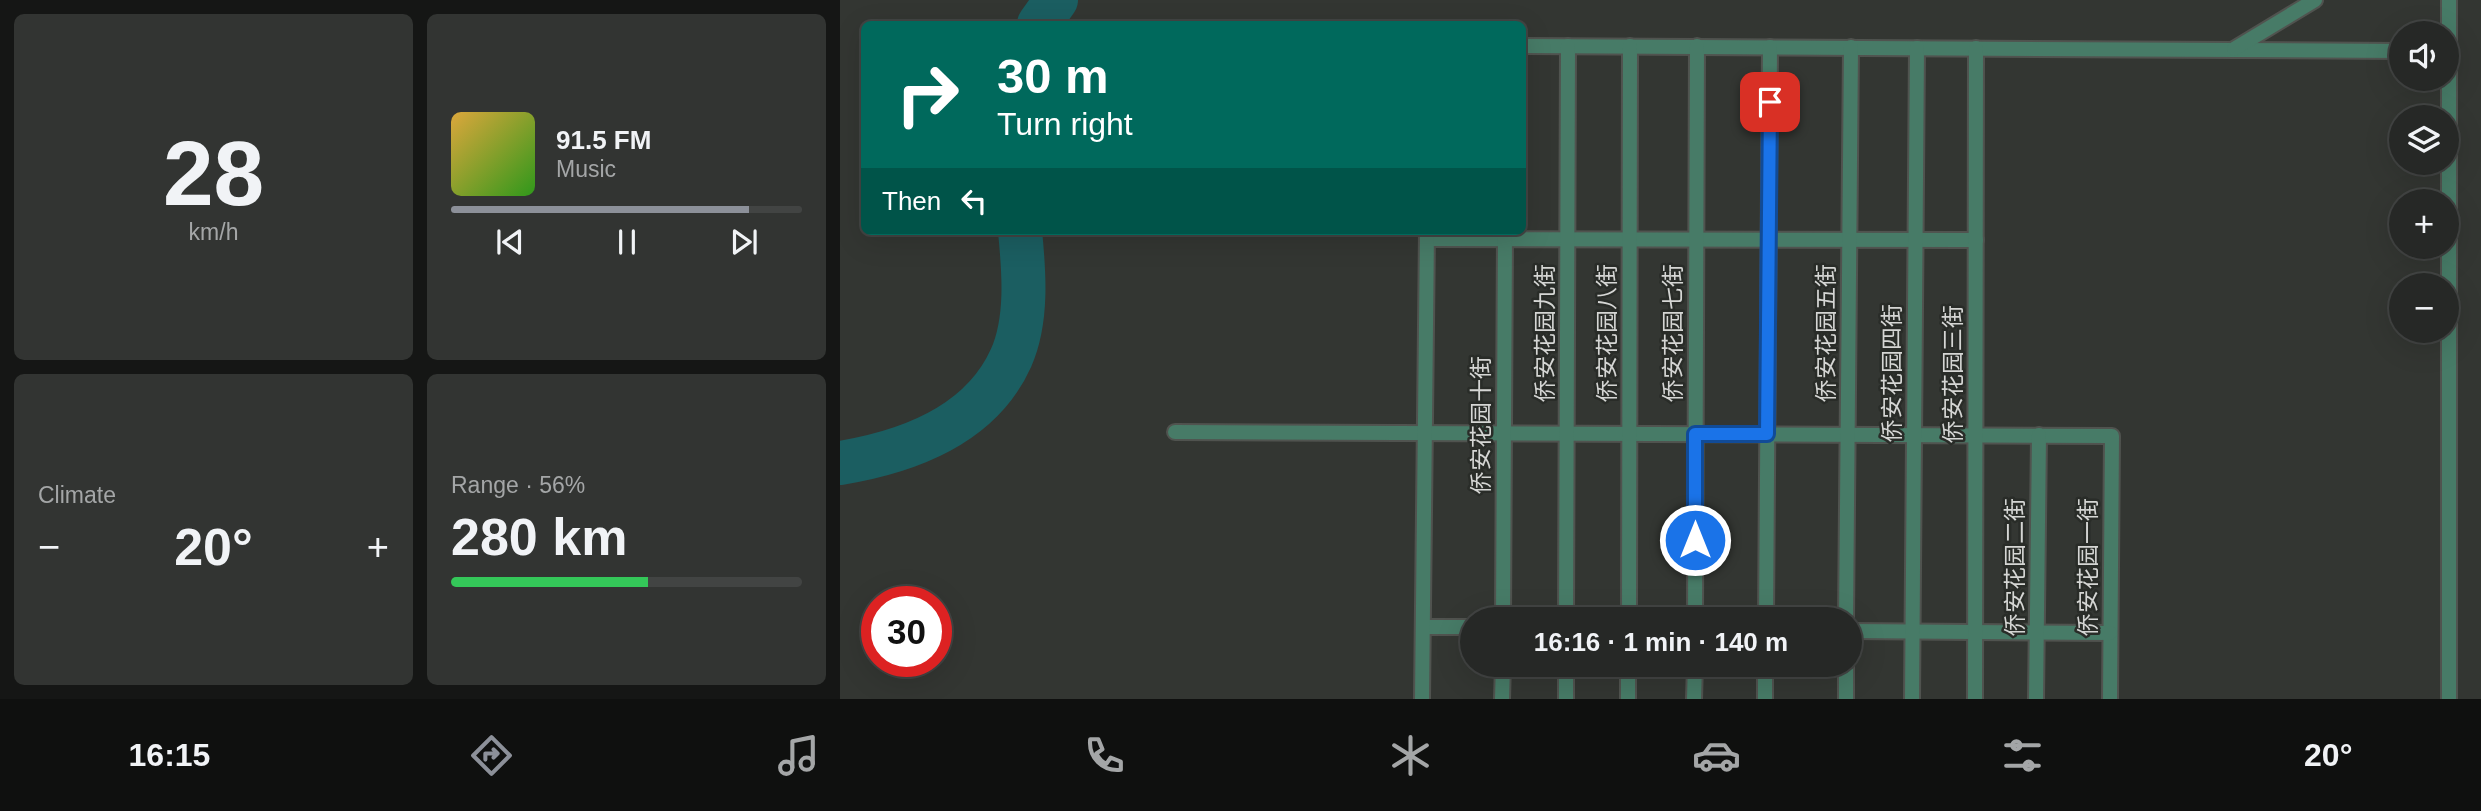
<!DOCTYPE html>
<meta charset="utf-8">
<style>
body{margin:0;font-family:Arial,"Noto Sans SC",sans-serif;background:#323432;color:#f1f3f6;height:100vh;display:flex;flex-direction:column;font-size:26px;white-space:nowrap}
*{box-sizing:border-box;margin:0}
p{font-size:23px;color:#a4a6a7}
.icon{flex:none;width:38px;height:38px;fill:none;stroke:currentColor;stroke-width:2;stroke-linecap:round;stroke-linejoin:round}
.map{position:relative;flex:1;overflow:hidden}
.sheet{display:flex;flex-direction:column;gap:14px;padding:14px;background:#151615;width:840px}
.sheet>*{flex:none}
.guide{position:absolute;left:21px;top:21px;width:665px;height:214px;border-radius:10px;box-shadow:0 7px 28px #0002,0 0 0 2px #424443;background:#00695c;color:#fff;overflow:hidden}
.controls{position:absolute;left:1549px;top:21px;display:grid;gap:14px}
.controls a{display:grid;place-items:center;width:70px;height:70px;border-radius:50%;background:#262826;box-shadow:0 7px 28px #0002,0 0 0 2px #424443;font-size:35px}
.speed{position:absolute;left:21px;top:586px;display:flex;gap:14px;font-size:35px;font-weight:700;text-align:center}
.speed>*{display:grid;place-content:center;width:91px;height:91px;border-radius:50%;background:#262826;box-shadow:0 7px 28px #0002,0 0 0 2px #424443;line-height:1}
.speed .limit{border:10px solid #d22;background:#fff;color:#111}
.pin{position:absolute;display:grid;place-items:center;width:60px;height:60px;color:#fff;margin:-30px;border-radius:14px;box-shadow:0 4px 10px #0006}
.me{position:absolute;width:77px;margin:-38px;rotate:0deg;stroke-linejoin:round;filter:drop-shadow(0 0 5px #0008)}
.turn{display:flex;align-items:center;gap:24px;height:147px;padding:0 21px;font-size:32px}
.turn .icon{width:91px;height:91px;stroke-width:2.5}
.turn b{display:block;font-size:49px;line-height:60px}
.then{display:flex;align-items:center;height:66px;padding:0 21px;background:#0003;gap:14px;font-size:26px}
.big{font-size:52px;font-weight:700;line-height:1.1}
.sheet .card{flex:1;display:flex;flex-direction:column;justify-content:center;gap:10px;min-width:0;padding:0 24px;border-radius:10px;background:#323432}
.sheet .dial{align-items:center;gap:0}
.dial b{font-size:91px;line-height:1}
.song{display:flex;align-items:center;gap:21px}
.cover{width:84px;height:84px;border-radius:10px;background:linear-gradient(135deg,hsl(40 70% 55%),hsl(110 70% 35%))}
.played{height:7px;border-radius:4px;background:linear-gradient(90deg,#8c9099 85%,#424443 85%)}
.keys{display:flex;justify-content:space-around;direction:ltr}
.heat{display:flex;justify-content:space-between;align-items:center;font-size:38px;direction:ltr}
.charge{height:10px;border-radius:5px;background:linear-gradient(90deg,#34c759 56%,#424443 0)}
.sheet .tiles{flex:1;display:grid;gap:14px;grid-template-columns:repeat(2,1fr)}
.trip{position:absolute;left:620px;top:607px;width:402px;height:70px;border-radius:35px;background:#262826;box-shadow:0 7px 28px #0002,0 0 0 2px #424443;font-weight:700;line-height:70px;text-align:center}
.tab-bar{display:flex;height:112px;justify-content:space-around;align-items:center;background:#0f100f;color:#a4a6a7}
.tab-bar .icon{width:49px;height:49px}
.tab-bar .selected{color:#8c9099}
.tab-bar b{font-size:32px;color:#f1f3f6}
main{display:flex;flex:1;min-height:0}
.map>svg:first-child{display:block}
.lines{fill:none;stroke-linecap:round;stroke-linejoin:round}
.river{stroke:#1b5e61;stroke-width:44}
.street-casing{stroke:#50534f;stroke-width:18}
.street{stroke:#477b67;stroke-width:14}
.route-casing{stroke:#114b97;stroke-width:18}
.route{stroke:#1a73e8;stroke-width:12}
.labels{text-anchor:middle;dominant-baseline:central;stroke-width:5;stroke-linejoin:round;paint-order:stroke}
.street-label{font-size:23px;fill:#d5d6d4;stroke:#292c28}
</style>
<main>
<section class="sheet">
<div class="tiles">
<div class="card dial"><b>28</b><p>km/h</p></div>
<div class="card">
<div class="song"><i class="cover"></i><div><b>91.5 FM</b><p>Music</p></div></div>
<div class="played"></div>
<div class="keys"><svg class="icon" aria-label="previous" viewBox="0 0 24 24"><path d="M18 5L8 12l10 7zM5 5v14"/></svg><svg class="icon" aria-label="pause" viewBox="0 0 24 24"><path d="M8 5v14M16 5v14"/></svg><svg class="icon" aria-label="next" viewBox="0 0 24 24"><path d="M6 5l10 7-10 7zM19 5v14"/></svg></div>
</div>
<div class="card"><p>Climate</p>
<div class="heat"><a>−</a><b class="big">20°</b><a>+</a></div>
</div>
<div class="card"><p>Range · 56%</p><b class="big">280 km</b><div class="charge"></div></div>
</div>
</section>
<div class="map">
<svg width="1641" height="699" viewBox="0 0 1641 699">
<rect width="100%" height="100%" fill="#333632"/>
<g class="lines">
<g class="river">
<polyline points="199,24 216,0"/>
<path d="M0 463C67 452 141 425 171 358 188 320 184 271 180 231"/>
</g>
<defs>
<g id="street">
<polyline points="682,46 1561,51"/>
<polyline points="1394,49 1475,0"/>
<polyline points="587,239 1136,240"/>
<polyline points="335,432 1272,436 1270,699"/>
<polyline points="663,620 665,232"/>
<polyline points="726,620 728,46"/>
<polyline points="789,620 790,46"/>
<polyline points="855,620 857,46"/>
<polyline points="926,620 930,47"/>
<polyline points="1006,620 1011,47"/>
<polyline points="583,627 632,627"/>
<polyline points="1010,631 1270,633"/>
<polyline points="582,699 587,232"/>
<polyline points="662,699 663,665"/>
<polyline points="726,699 726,665"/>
<polyline points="788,699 788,665"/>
<polyline points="854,699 855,665"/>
<polyline points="925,699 925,665"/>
<polyline points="1006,699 1006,665"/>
<polyline points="1072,699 1077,48"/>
<polyline points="1135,699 1136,48"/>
<polyline points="1196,699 1199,435"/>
<polyline points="1609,699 1609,0"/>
</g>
</defs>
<use href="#street" class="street-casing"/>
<use href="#street" class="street"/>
</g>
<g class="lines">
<defs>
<polyline id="route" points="855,540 855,434 927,434 930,102"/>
</defs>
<use href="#route" class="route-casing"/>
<use href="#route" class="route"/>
</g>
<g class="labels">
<g class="street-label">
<text transform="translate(705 333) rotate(-90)">侨安花园九街</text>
<text transform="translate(767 333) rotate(-90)">侨安花园八街</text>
<text transform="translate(833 333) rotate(-90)">侨安花园七街</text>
<text transform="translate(986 333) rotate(-90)">侨安花园五街</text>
<text transform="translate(1052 373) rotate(-90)">侨安花园四街</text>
<text transform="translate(1113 374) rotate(-90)">侨安花园三街</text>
<text transform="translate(641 425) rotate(-90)">侨安花园十街</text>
<text transform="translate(1175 567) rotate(-90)">侨安花园二街</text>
<text transform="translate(1248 567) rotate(-90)">侨安花园一街</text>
</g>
</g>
</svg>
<div class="controls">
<a><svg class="icon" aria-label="sound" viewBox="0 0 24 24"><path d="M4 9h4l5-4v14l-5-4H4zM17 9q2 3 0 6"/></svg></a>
<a><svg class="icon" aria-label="layers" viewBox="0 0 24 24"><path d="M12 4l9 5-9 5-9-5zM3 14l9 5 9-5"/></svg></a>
<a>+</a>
<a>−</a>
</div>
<div class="speed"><div class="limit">30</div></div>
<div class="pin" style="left:930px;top:102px;background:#d93025"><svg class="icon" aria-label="arrive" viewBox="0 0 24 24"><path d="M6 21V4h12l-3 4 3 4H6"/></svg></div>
<svg class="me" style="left:855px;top:540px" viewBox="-20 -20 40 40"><circle r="17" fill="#1a73e8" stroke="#fff" stroke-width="3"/><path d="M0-11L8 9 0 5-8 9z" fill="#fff"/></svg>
<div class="trip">16:16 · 1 min · 140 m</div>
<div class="guide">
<div class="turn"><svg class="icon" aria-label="right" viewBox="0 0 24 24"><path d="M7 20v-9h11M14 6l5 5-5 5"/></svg><div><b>30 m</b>Turn right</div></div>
<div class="then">Then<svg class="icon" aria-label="left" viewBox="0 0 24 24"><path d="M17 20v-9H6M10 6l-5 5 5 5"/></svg></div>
</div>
</div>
</main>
<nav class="tab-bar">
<b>16:15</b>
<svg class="icon selected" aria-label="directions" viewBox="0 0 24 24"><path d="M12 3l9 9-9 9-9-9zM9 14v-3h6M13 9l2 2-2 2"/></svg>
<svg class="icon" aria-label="music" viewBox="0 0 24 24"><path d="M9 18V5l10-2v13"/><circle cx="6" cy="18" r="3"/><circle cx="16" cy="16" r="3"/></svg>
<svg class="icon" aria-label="phone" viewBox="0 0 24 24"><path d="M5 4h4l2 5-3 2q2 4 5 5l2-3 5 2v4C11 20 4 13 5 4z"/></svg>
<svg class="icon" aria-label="climate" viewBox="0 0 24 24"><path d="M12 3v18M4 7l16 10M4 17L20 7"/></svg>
<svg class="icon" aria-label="car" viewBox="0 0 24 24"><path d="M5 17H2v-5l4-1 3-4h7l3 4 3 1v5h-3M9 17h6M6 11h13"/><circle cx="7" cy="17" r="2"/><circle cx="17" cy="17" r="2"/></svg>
<svg class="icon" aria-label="filters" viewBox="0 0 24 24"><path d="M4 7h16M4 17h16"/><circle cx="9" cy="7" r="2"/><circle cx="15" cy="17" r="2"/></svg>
<b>20°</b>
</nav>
